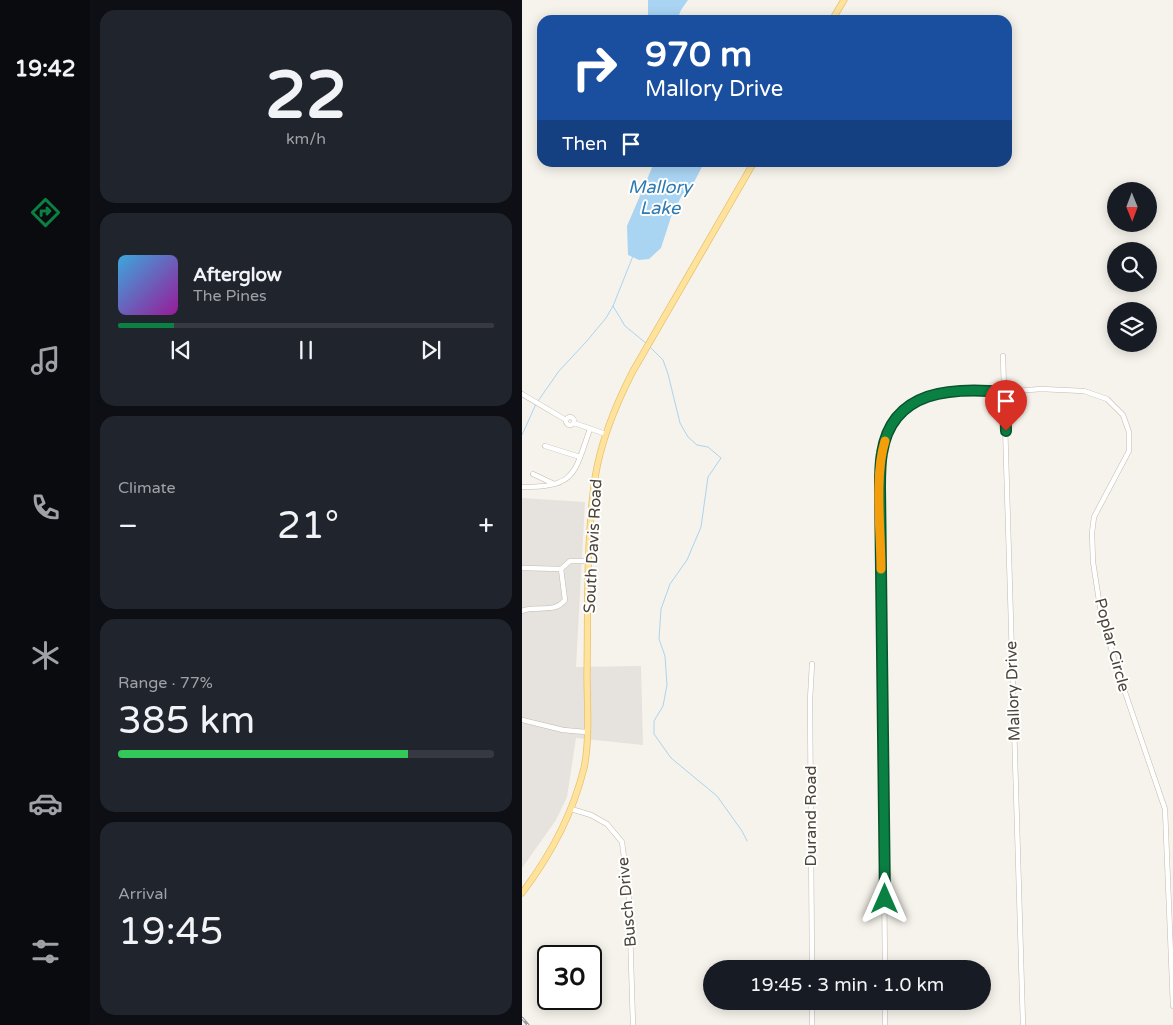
<!DOCTYPE html>
<meta charset="utf-8">
<style>
body{margin:0;font-family:"Varela Round",sans-serif;background:#20242c;color:#f1f3f6;height:100vh;display:flex;flex-direction:column;font-size:19px;white-space:nowrap}
*{box-sizing:border-box;margin:0}
p{font-size:16px;color:#9ea1a6}
.icon{flex:none;width:28px;height:28px;fill:none;stroke:currentColor;stroke-width:2;stroke-linecap:round;stroke-linejoin:round}
.map{position:relative;flex:1;overflow:hidden}
.details{display:flex;flex-direction:column;gap:10px;padding:10px;background:#0d0f14;width:432px}
.details>*{flex:none}
.guide{position:absolute;left:15px;top:15px;width:475px;height:152px;border-radius:15px;box-shadow:0 2px 12px #0003;background:#1a4fa0;color:#fff;overflow:hidden}
.needle{width:32px;rotate:179deg}
.buttons{position:absolute;left:585px;top:182px;display:grid;gap:10px}
.buttons a{display:grid;place-items:center;width:50px;height:50px;border-radius:50%;background:#171b24;box-shadow:0 2px 12px #0003;font-size:25px}
.speed{position:absolute;left:15px;top:945px;display:flex;gap:10px;font-size:25px;font-weight:700;text-align:center}
.speed>*{display:grid;place-content:center;width:65px;height:65px;border-radius:50%;background:#171b24;box-shadow:0 2px 12px #0003;line-height:1}
.speed .limit{border:2px solid #111;border-radius:8px;background:#fff;color:#111}
.pin{position:absolute;display:grid;place-items:center;width:42px;height:42px;color:#fff;margin:-51px -21px;border-radius:50% 50% 50% 0;rotate:-45deg;box-shadow:0 0 5px #0007}
.pin .icon{rotate:45deg}
.me{position:absolute;width:55px;margin:-28px;rotate:0deg;stroke-linejoin:round;filter:drop-shadow(0 0 4px #0008)}
.turn{display:flex;align-items:center;gap:18px;height:105px;padding:0 25px;font-size:22px}
.turn .icon{width:65px;height:65px;stroke-width:2.5}
.turn b{display:block;font-size:35px;line-height:42px}
.then{display:flex;align-items:center;height:48px;padding:0 25px;background:#0003;gap:10px;font-size:19px}
.big{font-size:38px;font-weight:600;line-height:1.1}
.details .tile{flex:1;display:flex;flex-direction:column;justify-content:center;gap:8px;min-width:0;padding:0 18px;border-radius:15px;background:#20242c}
.details .dial{align-items:center;gap:0}
.dial b{font-size:65px;line-height:1}
.song{display:flex;align-items:center;gap:15px}
.cover{width:60px;height:60px;border-radius:8px;background:linear-gradient(135deg,hsl(200 70% 55%),hsl(300 70% 35%))}
.played{height:5px;border-radius:2px;background:linear-gradient(90deg,#0b8043 15%,#363941 15%)}
.keys{display:flex;justify-content:space-around;direction:ltr}
.heat{display:flex;justify-content:space-between;align-items:center;font-size:28px;direction:ltr}
.charge{height:8px;border-radius:4px;background:linear-gradient(90deg,#34c759 77%,#363941 0)}
.trip{position:absolute;left:181px;top:960px;width:288px;height:50px;border-radius:25px;background:#171b24;box-shadow:0 2px 12px #0003;font-weight:600;line-height:50px;text-align:center}
main{display:flex;flex:1;min-height:0}
.dock{display:flex;flex-direction:column;width:90px;justify-content:space-around;align-items:center;background:#090b0e;color:#9ea1a6}
.dock .icon{width:35px;height:35px}
.dock .active{color:#0b8043}
.dock b{font-size:22px;color:#f1f3f6}
.map>svg:first-child{display:block}
.industrial{fill:#e6e2dd}
.water{fill:#a9d4f2}
.lines{fill:none;stroke-linecap:round;stroke-linejoin:round}
.stream{stroke:#a9d4f2;stroke-width:1}
.minor-casing{stroke:#c2bbae;stroke-width:5.5}
.major-casing{stroke:#e6c16a;stroke-width:7}
.minor{stroke:#fff;stroke-width:4.5}
.major{stroke:#ffe39c;stroke-width:5.5}
.rail-casing{stroke:#9a9a9a;stroke-width:3}
.rail{stroke:#fff;stroke-width:1;stroke-dasharray:4;stroke-linecap:butt}
.route-casing{stroke:#07532c;stroke-width:12}
.route{stroke:#0b8043;stroke-width:9}
.slow{stroke:#f59e0b;stroke-width:9}
.labels{text-anchor:middle;dominant-baseline:central;stroke-width:4;stroke-linejoin:round;paint-order:stroke}
.street-label{font-size:16px;fill:#4b4439;stroke:#fff}
.water-label{font-size:18px;font-style:italic;fill:#2e7ab2;stroke:#fff}
</style>
<main>
<nav class="dock">
<b>19:42</b>
<svg class="icon active" aria-label="directions" viewBox="0 0 24 24"><path d="M12 3l9 9-9 9-9-9zM9 14v-3h6M13 9l2 2-2 2"/></svg>
<svg class="icon" aria-label="music" viewBox="0 0 24 24"><path d="M9 18V5l10-2v13"/><circle cx="6" cy="18" r="3"/><circle cx="16" cy="16" r="3"/></svg>
<svg class="icon" aria-label="phone" viewBox="0 0 24 24"><path d="M5 4h4l2 5-3 2q2 4 5 5l2-3 5 2v4C11 20 4 13 5 4z"/></svg>
<svg class="icon" aria-label="climate" viewBox="0 0 24 24"><path d="M12 3v18M4 7l16 10M4 17L20 7"/></svg>
<svg class="icon" aria-label="car" viewBox="0 0 24 24"><path d="M5 17H2v-5l4-1 3-4h7l3 4 3 1v5h-3M9 17h6M6 11h13"/><circle cx="7" cy="17" r="2"/><circle cx="17" cy="17" r="2"/></svg>
<svg class="icon" aria-label="filters" viewBox="0 0 24 24"><path d="M4 7h16M4 17h16"/><circle cx="9" cy="7" r="2"/><circle cx="15" cy="17" r="2"/></svg>
</nav>
<section class="details">
<div class="tile dial"><b>22</b><p>km/h</p></div>
<div class="tile">
<div class="song"><i class="cover"></i><div><b>Afterglow</b><p>The Pines</p></div></div>
<div class="played"></div>
<div class="keys"><svg class="icon" aria-label="previous" viewBox="0 0 24 24"><path d="M18 5L8 12l10 7zM5 5v14"/></svg><svg class="icon" aria-label="pause" viewBox="0 0 24 24"><path d="M8 5v14M16 5v14"/></svg><svg class="icon" aria-label="next" viewBox="0 0 24 24"><path d="M6 5l10 7-10 7zM19 5v14"/></svg></div>
</div>
<div class="tile"><p>Climate</p>
<div class="heat"><a>−</a><b class="big">21°</b><a>+</a></div>
</div>
<div class="tile"><p>Range · 77%</p><b class="big">385 km</b><div class="charge"></div></div>
<div class="tile"><p>Arrival</p><b class="big">19:45</b></div>
</section>
<div class="map">
<svg width="651" height="1025" viewBox="0 0 651 1025">
<rect width="100%" height="100%" fill="#f6f3ec"/>
<polygon class="industrial" points="0,498 63,502 54,667 119,666 121,745 54,738 45,797 34,820 0,868"/>
<g class="water">
<polygon points="126,0 166,0 159,10 155,20 126,20"/>
<polygon points="132,163 182,163 170,186 160,195 149,217 139,248 127,259 117,260 106,255 105,226"/>
</g>
<g class="lines">
<g class="stream">
<polyline points="91,306 103,326 125,344"/>
<polyline points="128,347 141,360 146,374 158,423 166,437 175,445 186,447 199,458 186,477 179,527 165,560 148,584 139,609 137,639 143,656 145,685 141,706 132,721 132,734 149,758 195,796 220,831 225,841"/>
<polyline points="16,401 37,371 64,342 84,318 91,306 111,256"/>
<polyline points="0,435 14,404"/>
</g>
<defs>
<g id="minor">
<polyline points="481,356 501,1025"/>
<polyline points="0,394 44,420"/>
<circle cx="48" cy="421" r="4"/>
<polyline points="52,423 84,434"/>
<polyline points="23,446 58,457"/>
<polyline points="11,474 32,484"/>
<path d="M0 487C54 487 52 474 68 429"/>
<polyline points="0,568 39,569 48,561 68,561"/>
<path d="M0 611C15 605 32 614 43 600L39 569"/>
<polyline points="290,664 288,700 290,969"/>
<polyline points="0,720 41,730 64,732"/>
<polyline points="49,809 69,815 85,824 100,842 107,897 111,1025"/>
<polyline points="363,969 358,485 360,452 374,416 386,404 419,391 483,392 519,389 562,391 585,399 601,415 607,432 607,451 572,517 570,533 571,562 578,607 593,663 643,809 651,1006"/>
<polyline points="363,1001 363,1025"/>
<polyline points="290,1025 290,1001"/>
</g>
<g id="major">
<polyline points="310,20 322,0"/>
<path d="M0 893C28 856 51 813 62 768 68 740 65 703 65 674 66 609 64 542 73 478 79 440 94 404 111 371L232 162"/>
</g>
</defs>
<use href="#minor" class="minor-casing"/>
<use href="#major" class="major-casing"/>
<use href="#minor" class="minor"/>
<use href="#major" class="major"/>
<defs>
<polyline id="rail" points="0,1018 6,1025"/>
</defs>
<use href="#rail" class="rail-casing"/>
<use href="#rail" class="rail"/>
</g>
<g class="lines">
<defs>
<path id="route" d="M363 899 358 487C358 476 358 464 360 453 370 389 431 387 483 392L484 431"/>
</defs>
<use href="#route" class="route-casing"/>
<use href="#route" class="route"/>
<path class="slow" d="M359 569C359 531 352 476 363 441"/>
</g>
<g class="labels">
<g class="street-label">
<text transform="translate(71 546) rotate(-87)">South Davis Road</text>
<text transform="translate(590 645) rotate(75)">Poplar Circle</text>
<text transform="translate(491 691) rotate(-92)">Mallory Drive</text>
<text transform="translate(289 816) rotate(-90)">Durand Road</text>
<text transform="translate(105 902) rotate(-95)">Busch Drive</text>
</g>
<g class="water-label">
<text x="138" y="187">Mallory<tspan x="138" dy="21">Lake</tspan></text>
</g>
</g>
</svg>
<div class="buttons">
<a><svg class="needle" viewBox="-14 -14 28 28"><path d="M0-13l5 13h-10z" fill="#e53935"/><path d="M0 13l5-13h-10z" fill="#9ea1a6"/></svg></a>
<a><svg class="icon" aria-label="search" viewBox="0 0 24 24"><circle cx="10" cy="10" r="6"/><path d="M15 15l6 6"/></svg></a>
<a><svg class="icon" aria-label="layers" viewBox="0 0 24 24"><path d="M12 4l9 5-9 5-9-5zM3 14l9 5 9-5"/></svg></a>
</div>
<div class="speed"><div class="limit">30</div></div>
<div class="pin" style="left:484px;top:431px;background:#d93025"><svg class="icon" aria-label="arrive" viewBox="0 0 24 24"><path d="M6 21V4h12l-3 4 3 4H6"/></svg></div>
<svg class="me" style="left:363px;top:899px" viewBox="-20 -20 40 40"><path d="M0-17L14 15 0 8-14 15z" fill="#0b8043" stroke="#fff" stroke-width="4"/></svg>
<div class="trip">19:45 · 3 min · 1.0 km</div>
<div class="guide">
<div class="turn"><svg class="icon" aria-label="right" viewBox="0 0 24 24"><path d="M7 20v-9h11M14 6l5 5-5 5"/></svg><div><b>970 m</b>Mallory Drive</div></div>
<div class="then">Then<svg class="icon" aria-label="arrive" viewBox="0 0 24 24"><path d="M6 21V4h12l-3 4 3 4H6"/></svg></div>
</div>
</div>
</main>
